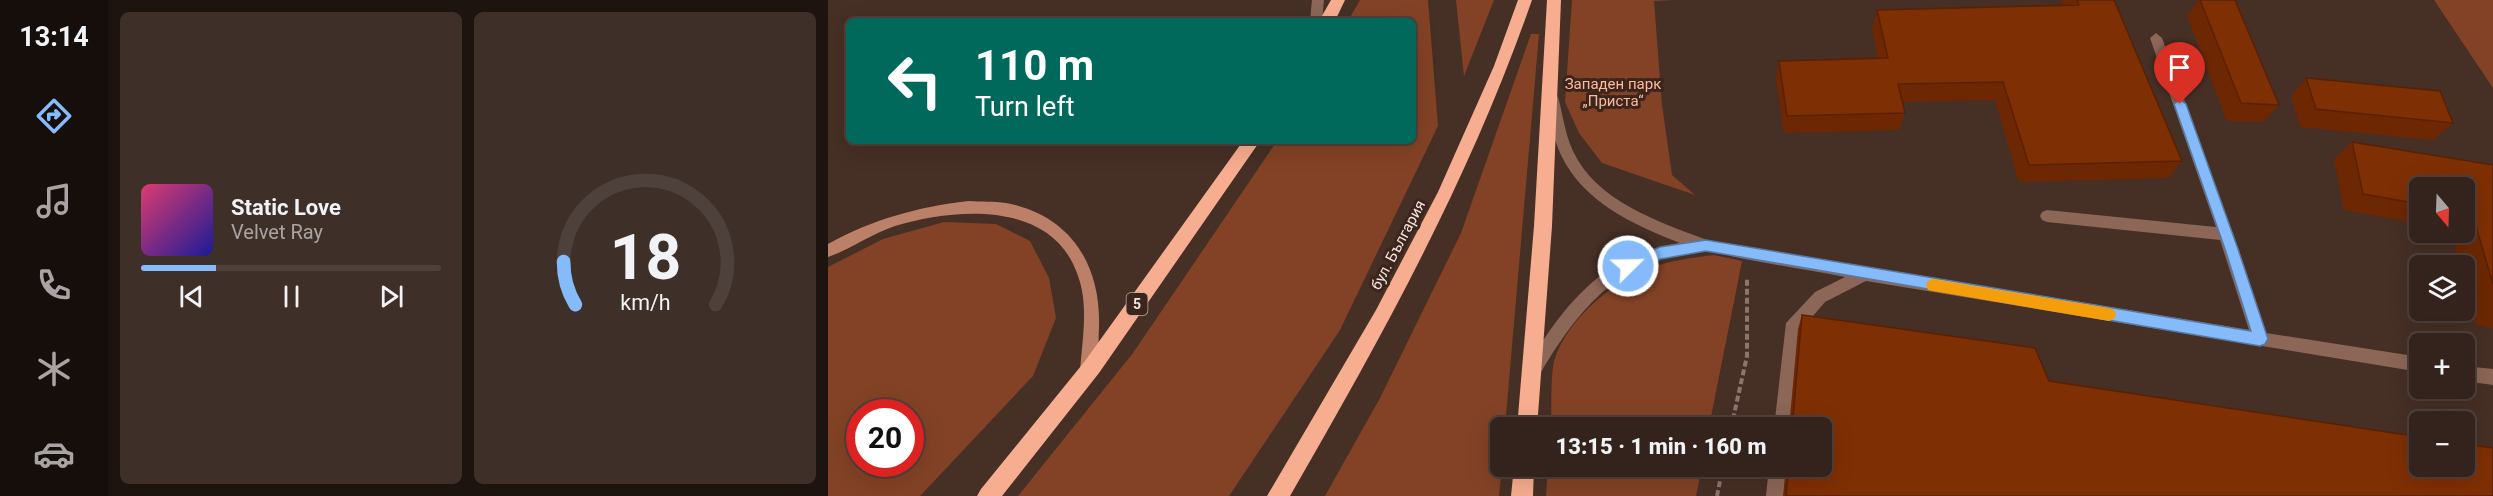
<!DOCTYPE html>
<meta charset="utf-8">
<style>
body{margin:0;font-family:Roboto,sans-serif;background:#3f2f29;color:#f1f3f6;height:100vh;display:flex;flex-direction:column;font-size:22px;white-space:nowrap}
*{box-sizing:border-box;margin:0}
p{font-size:20px;color:#a9a4a3}
.icon{flex:none;width:33px;height:33px;fill:none;stroke:currentColor;stroke-width:2;stroke-linecap:round;stroke-linejoin:round}
.map{position:relative;flex:1;overflow:hidden}
.drawer{display:flex;flex-direction:column;gap:12px;padding:12px;background:#1d130f;width:720px}
.drawer>*{flex:none}
.guide{position:absolute;left:18px;top:18px;width:570px;height:126px;border-radius:9px;box-shadow:0 6px 24px #0002,0 0 0 2px #4e403b;background:#00695c;color:#fff;overflow:hidden}
.needle{width:39px;rotate:161deg}
.fabs{position:absolute;left:1581px;top:177px;display:grid;gap:12px}
.fabs a{display:grid;place-items:center;width:66px;height:66px;border-radius:9px;background:#34231c;box-shadow:0 6px 24px #0002,0 0 0 2px #4e403b;font-size:30px}
.speed{position:absolute;left:18px;top:399px;display:flex;gap:12px;font-size:30px;font-weight:700;text-align:center}
.speed>*{display:grid;place-content:center;width:78px;height:78px;border-radius:50%;background:#34231c;box-shadow:0 6px 24px #0002,0 0 0 2px #4e403b;line-height:1}
.speed .limit{border:9px solid #d22;background:#fff;color:#111}
.pin{position:absolute;display:grid;place-items:center;width:51px;height:51px;color:#fff;margin:-62px -26px;border-radius:50% 50% 50% 0;rotate:-45deg;box-shadow:0 0 6px #0007}
.pin .icon{rotate:45deg}
.me{position:absolute;width:66px;margin:-33px;rotate:67deg;stroke-linejoin:round;filter:drop-shadow(0 0 4px #0008)}
.turn{display:flex;align-items:center;gap:21px;height:126px;padding:0 30px;font-size:27px}
.turn .icon{width:78px;height:78px;stroke-width:2.5}
.turn b{display:block;font-size:42px;line-height:51px}
.drawer .widget{flex:1;display:flex;flex-direction:column;justify-content:center;gap:9px;min-width:0;padding:0 21px;border-radius:9px;background:#3f2f29}
.drawer .dial{align-items:center;gap:0}
.dial svg{height:156px;overflow:visible;fill:none;stroke:#4e403b;stroke-width:7;stroke-linecap:round;text-anchor:middle}
.dial text{fill:#f1f3f6;stroke:none}
.song{display:flex;align-items:center;gap:18px}
.cover{width:72px;height:72px;border-radius:9px;background:linear-gradient(135deg,hsl(340 70% 55%),hsl(240 70% 35%))}
.played{height:6px;border-radius:3px;background:linear-gradient(90deg,#85bbfb 25%,#4e403b 25%)}
.keys{display:flex;justify-content:space-around;direction:ltr}
.drawer .tiles{flex:1;display:grid;gap:12px;grid-template-columns:repeat(2,1fr)}
.trip{position:absolute;left:662px;top:417px;width:342px;height:60px;border-radius:9px;background:#34231c;box-shadow:0 6px 24px #0002,0 0 0 2px #4e403b;font-weight:800;line-height:60px;text-align:center}
main{display:flex;flex:1;min-height:0}
.tabs{display:flex;flex-direction:column;width:108px;justify-content:space-around;align-items:center;background:#150e0b;color:#a9a4a3}
.tabs .icon{width:42px;height:42px}
.tabs .current{color:#85bbfb}
.tabs b{font-size:27px;color:#f1f3f6}
.map>svg:first-child{display:block}
.green{fill:#834225;fill-rule:evenodd}
.lines{fill:none;stroke-linecap:round;stroke-linejoin:round}
.path{stroke:#8a766e;stroke-width:4;stroke-dasharray:6 3;stroke-linecap:butt}
.lane{fill:#8c6657;fill-rule:evenodd}
.street{fill:#8c6657;fill-rule:evenodd}
.secondary{fill:#bc8068;fill-rule:evenodd}
.highway{fill:#f7ad8f;fill-rule:evenodd}
.wall{fill:#6d2803}
.building{fill:#7f2f04;stroke:#592103;stroke-width:1.5}
.route{fill:#85bbfb;stroke:#567aa3;stroke-width:1.5}
.slow{fill:#f59e0b}
.labels{text-anchor:middle;dominant-baseline:central;stroke-width:6;stroke-linejoin:round;paint-order:stroke}
.shield{fill:#3b251c;stroke:#bfada6;stroke-width:1.5}
.shield-label{font-size:14px;font-weight:bold;fill:#f7e7e1}
.park-label{font-size:15px;fill:#ffb99c;stroke:#3b251c}
.street-label{font-size:15px;fill:#f7e7e1;stroke:#3b251c}
</style>
<main>
<nav class="tabs">
<b>13:14</b>
<svg class="icon current" aria-label="directions" viewBox="0 0 24 24"><path d="M12 3l9 9-9 9-9-9zM9 14v-3h6M13 9l2 2-2 2"/></svg>
<svg class="icon" aria-label="music" viewBox="0 0 24 24"><path d="M9 18V5l10-2v13"/><circle cx="6" cy="18" r="3"/><circle cx="16" cy="16" r="3"/></svg>
<svg class="icon" aria-label="phone" viewBox="0 0 24 24"><path d="M5 4h4l2 5-3 2q2 4 5 5l2-3 5 2v4C11 20 4 13 5 4z"/></svg>
<svg class="icon" aria-label="climate" viewBox="0 0 24 24"><path d="M12 3v18M4 7l16 10M4 17L20 7"/></svg>
<svg class="icon" aria-label="car" viewBox="0 0 24 24"><path d="M5 17H2v-5l4-1 3-4h7l3 4 3 1v5h-3M9 17h6M6 11h13"/><circle cx="7" cy="17" r="2"/><circle cx="17" cy="17" r="2"/></svg>
</nav>
<section class="drawer">
<div class="tiles">
<div class="widget">
<div class="song"><i class="cover"></i><div><b>Static Love</b><p>Velvet Ray</p></div></div>
<div class="played"></div>
<div class="keys"><svg class="icon" aria-label="previous" viewBox="0 0 24 24"><path d="M18 5L8 12l10 7zM5 5v14"/></svg><svg class="icon" aria-label="pause" viewBox="0 0 24 24"><path d="M8 5v14M16 5v14"/></svg><svg class="icon" aria-label="next" viewBox="0 0 24 24"><path d="M6 5l10 7-10 7zM19 5v14"/></svg></div>
</div>
<div class="widget dial"><svg viewBox="0 0 100 80">
<path d="M14 69A42 42 0 1 1 86 69"/>
<path d="M14 69A42 42 0 0 1 8 47" stroke="#85bbfb"/>
<text x="50" y="56" font-size="32" font-weight="700">18</text>
<text x="50" y="72" font-size="11">km/h</text>
</svg></div>
</div>
</section>
<div class="map">
<svg width="1665" height="496" viewBox="0 0 1665 496">
<rect width="100%" height="100%" fill="#462f25"/>
<g class="green">
<polygon points="532,0 600,0 610,126 512,330 401,496 190,496 305,353 449,141 585,141 585,21 520,21"/>
<polygon points="628,0 666,0 636,76"/>
<polygon points="744,0 846,0 826,1 834,105 844,175 867,195 774,163 751,133 737,102"/>
<polygon points="1606,0 1665,0 1665,88"/>
<polygon points="703,34 711,34 677,427 672,428 674,467 671,496 497,496 552,398 633,233"/>
<path d="M116 222 168 224 202 241 221 278 228 318 205 376 92 496H0V267L55 239ZM82 412V464H32V412Z"/>
<path d="M886 255 914 261 881 427H723C724 410 722 373 727 358 741 318 784 282 823 268 843 260 864 258 886 255Z"/>
<polygon points="720,467 720,466 874,467 868,496 718,496"/>
</g>
<g class="lines">
<g class="path">
<polyline points="903,428 919,356 919,277"/>
<polyline points="889,496 895,466"/>
</g>
<g class="lane">
<path d="M1328 33 1334 38 1405 234 1438 333 1592 357V372L1038 281 997 302 972 331 962 428H946L958 323 987 292 1017 277C985 271 954 266 922 260 908 258 892 252 877 252 795 252 748 312 711 376L705 378 699 376 697 371 699 366C737 303 776 254 852 243 806 225 755 202 733 155 724 136 721 116 716 97L723 92 730 97C735 115 737 134 745 151 768 201 831 222 879 240L1421 330 1392 240 1219 222 1214 220 1212 216 1214 212 1219 210 1388 227 1322 38Z"/>
<polygon points="1636,366 1665,369 1665,385 1636,381"/>
<polygon points="941,466 959,466 956,496 938,496"/>
</g>
<polygon class="street" points="484,0 496,0 494,21 482,21"/>
<path class="secondary" d="M140 201C153 202 166 201 178 203 242 215 273 264 271 327 270 342 272 363 266 377L260 379 254 377 252 372C254 341 261 306 250 276 225 200 128 208 67 226 43 234 23 249 0 257V244C45 219 90 207 140 201Z"/>
<g class="highway">
<polygon points="503,0 517,0 507,21 491,21"/>
<path d="M690 0H704C642 178 556 333 462 496H439L548 310 610 192 666 66Z"/>
<polygon points="719,0 733,0 724,226 709,428 689,428 706,226"/>
<polygon points="415,141 432,141 271,373 174,496 149,496 153,489 257,361"/>
<polygon points="686,466 706,466 705,496 683,496"/>
</g>
</g>
<g class="wall">
<polygon points="1233,0 1286,0 1354,161 1341,178 1191,182 1167,100 1074,102 1077,113 1071,130 956,133 948,79 951,61 1050,58 1044,29 1049,10 1235,6"/>
<polygon points="1370,0 1407,0 1451,105 1436,122 1399,121 1359,16"/>
<polygon points="1478,78 1625,123 1605,140 1472,127 1463,96"/>
<polygon points="1524,142 1665,165 1665,328 1648,325 1636,280 1636,266 1632,266 1624,232 1636,232 1636,188 1592,188 1592,224 1516,210 1506,159"/>
<polygon points="974,315 1221,381 1665,496 955,496 958,466 993,466 993,428 961,428 970,329"/>
</g>
<g class="building">
<polygon points="1249,0 1286,0 1354,161 1201,165 1175,82 1070,84 1077,113 959,116 951,61 1060,58 1049,10 1251,5"/>
<polygon points="1372,0 1407,0 1451,105 1413,103"/>
<polygon points="1478,78 1612,91 1625,123 1488,109"/>
<polygon points="1524,142 1665,165 1665,284 1644,213 1636,211 1636,188 1592,188 1592,204 1535,194"/>
<polygon points="974,315 1207,348 1221,381 1592,437 1592,466 1636,466 1636,444 1665,448 1665,496 958,496 961,466 993,466 993,428 964,428"/>
</g>
<polygon class="route" points="1352,99 1358,104 1410,249 1440,339 1437,344 1432,346 878,251 833,259 800,272 795,270 793,266 795,262 832,247 878,240 1423,331 1397,249 1346,104"/>
<polygon class="slow" points="1105,279 1281,308 1286,310 1288,314 1286,319 1281,321 1105,291 1100,290 1098,285 1100,281"/>
<g class="labels">
<rect class="shield" x="298.5" y="293" width="21" height="22" rx="4.5"/>
<g class="shield-label">
<text x="309" y="304">5</text>
</g>
<g class="park-label">
<text x="785" y="84">Западен парк<tspan x="785" dy="17">„Приста“</tspan></text>
</g>
<g class="street-label">
<text transform="translate(570 245) rotate(-62)">бул. България</text>
</g>
</g>
</svg>
<div class="fabs">
<a><svg class="needle" viewBox="-14 -14 28 28"><path d="M0-13l5 13h-10z" fill="#e53935"/><path d="M0 13l5-13h-10z" fill="#a9a4a3"/></svg></a>
<a><svg class="icon" aria-label="layers" viewBox="0 0 24 24"><path d="M12 4l9 5-9 5-9-5zM3 14l9 5 9-5"/></svg></a>
<a>+</a>
<a>−</a>
</div>
<div class="speed"><div class="limit">20</div></div>
<div class="pin" style="left:1352px;top:104px;background:#d93025"><svg class="icon" aria-label="arrive" viewBox="0 0 24 24"><path d="M6 21V4h12l-3 4 3 4H6"/></svg></div>
<svg class="me" style="left:800px;top:266px" viewBox="-20 -20 40 40"><circle r="17" fill="#85bbfb" stroke="#fff" stroke-width="3"/><path d="M0-11L8 9 0 5-8 9z" fill="#fff"/></svg>
<div class="trip">13:15 · 1 min · 160 m</div>
<div class="guide">
<div class="turn"><svg class="icon" aria-label="left" viewBox="0 0 24 24"><path d="M17 20v-9H6M10 6l-5 5 5 5"/></svg><div><b>110 m</b>Turn left</div></div>
</div>
</div>
</main>
